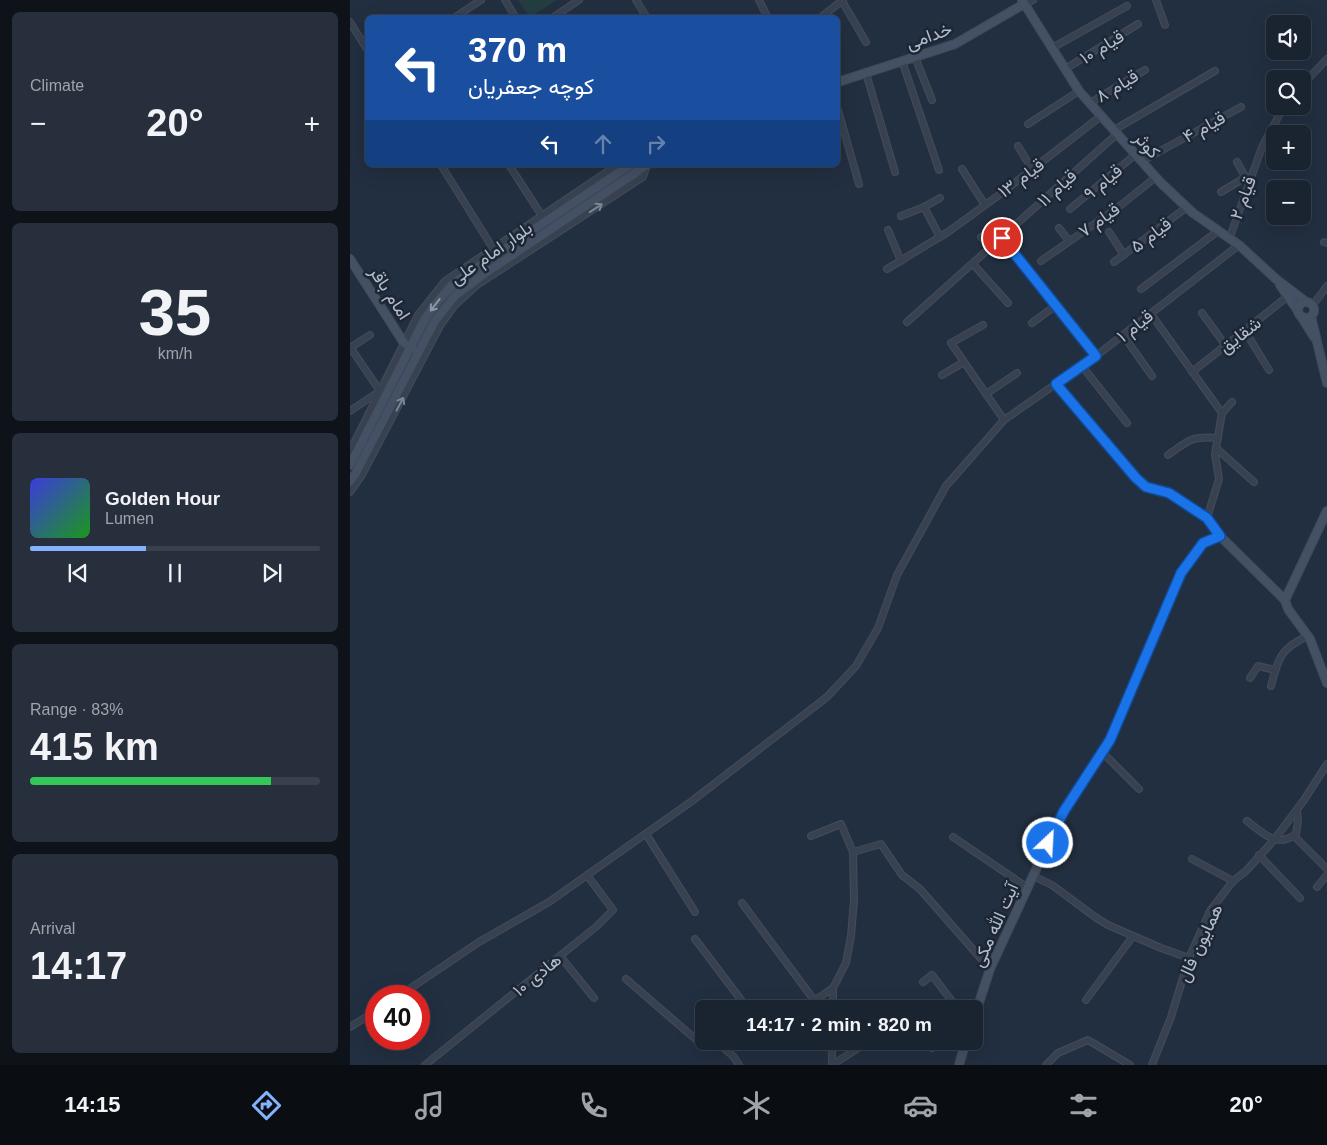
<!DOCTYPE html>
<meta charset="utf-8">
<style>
body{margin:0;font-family:Arial,Vazirmatn,sans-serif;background:#272f3c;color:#f1f3f6;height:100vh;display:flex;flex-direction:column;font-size:19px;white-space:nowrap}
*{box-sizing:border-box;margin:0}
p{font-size:16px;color:#9fa4ab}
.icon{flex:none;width:28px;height:28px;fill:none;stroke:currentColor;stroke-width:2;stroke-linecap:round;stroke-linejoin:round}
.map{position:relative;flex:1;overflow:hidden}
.drawer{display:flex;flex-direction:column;gap:12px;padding:12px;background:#0e131a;width:350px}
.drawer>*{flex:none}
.guide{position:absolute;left:15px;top:15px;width:475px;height:152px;border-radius:8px;box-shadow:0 5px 20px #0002,0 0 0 1px #38404c;background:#1a4fa0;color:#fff;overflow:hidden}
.controls{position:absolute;left:916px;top:15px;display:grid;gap:10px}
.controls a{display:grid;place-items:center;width:45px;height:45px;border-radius:8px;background:#1a2330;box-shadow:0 5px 20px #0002,0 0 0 1px #38404c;font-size:25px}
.speed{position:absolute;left:15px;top:985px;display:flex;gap:10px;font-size:25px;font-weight:700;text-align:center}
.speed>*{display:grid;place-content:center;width:65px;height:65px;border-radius:50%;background:#1a2330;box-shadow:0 5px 20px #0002,0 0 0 1px #38404c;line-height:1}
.speed .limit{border:8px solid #d22;background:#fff;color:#111}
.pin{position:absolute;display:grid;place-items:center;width:42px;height:42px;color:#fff;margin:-21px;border:2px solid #fff;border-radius:50%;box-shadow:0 1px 5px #0007}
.me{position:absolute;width:55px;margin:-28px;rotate:25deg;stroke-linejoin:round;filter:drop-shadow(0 0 4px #0008)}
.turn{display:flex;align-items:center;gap:18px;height:105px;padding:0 20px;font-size:22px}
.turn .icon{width:65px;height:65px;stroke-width:2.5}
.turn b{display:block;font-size:35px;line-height:42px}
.lanes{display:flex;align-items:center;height:48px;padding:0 20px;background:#0003;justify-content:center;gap:25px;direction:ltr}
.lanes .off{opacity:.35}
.big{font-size:38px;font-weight:700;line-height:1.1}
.drawer .widget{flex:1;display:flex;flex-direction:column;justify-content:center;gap:8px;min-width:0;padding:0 18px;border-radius:8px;background:#272f3c}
.drawer .dial{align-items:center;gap:0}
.dial b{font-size:65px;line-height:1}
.song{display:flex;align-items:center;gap:15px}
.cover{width:60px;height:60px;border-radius:8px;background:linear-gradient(135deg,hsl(240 70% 55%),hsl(120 70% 35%))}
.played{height:5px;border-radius:2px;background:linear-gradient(90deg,#83b3ff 40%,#38404c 40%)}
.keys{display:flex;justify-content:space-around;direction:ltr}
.heat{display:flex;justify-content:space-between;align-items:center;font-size:28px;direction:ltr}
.charge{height:8px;border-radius:4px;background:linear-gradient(90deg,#34c759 83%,#38404c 0)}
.trip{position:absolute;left:345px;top:1000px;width:288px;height:50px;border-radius:8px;background:#1a2330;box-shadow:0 5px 20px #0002,0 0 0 1px #38404c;font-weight:700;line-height:50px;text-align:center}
.tab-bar{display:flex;height:80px;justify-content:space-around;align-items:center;background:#0a0e13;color:#9fa4ab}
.tab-bar .icon{width:35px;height:35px}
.tab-bar .on{color:#83b3ff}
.tab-bar b{font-size:22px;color:#f1f3f6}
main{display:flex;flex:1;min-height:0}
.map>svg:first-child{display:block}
.green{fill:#243d41}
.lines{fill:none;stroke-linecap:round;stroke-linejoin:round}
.street-casing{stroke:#404a58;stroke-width:8}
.secondary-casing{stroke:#404a58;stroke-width:10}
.street{stroke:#37414f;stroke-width:5.5}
.secondary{stroke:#445063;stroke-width:8}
.oneway{stroke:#7b8593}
.oneway2{stroke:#8c96a6}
.route-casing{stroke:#114b97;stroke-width:12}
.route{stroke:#1a73e8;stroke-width:9}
.labels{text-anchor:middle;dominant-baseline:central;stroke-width:5;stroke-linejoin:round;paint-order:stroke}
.street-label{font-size:18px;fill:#b3bcca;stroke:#1c2634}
</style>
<main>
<section class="drawer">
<div class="widget"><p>Climate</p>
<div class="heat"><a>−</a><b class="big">20°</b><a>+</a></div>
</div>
<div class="widget dial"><b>35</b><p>km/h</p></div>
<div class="widget">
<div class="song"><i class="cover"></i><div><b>Golden Hour</b><p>Lumen</p></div></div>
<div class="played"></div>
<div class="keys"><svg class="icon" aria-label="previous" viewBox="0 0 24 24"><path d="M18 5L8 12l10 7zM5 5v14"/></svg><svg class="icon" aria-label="pause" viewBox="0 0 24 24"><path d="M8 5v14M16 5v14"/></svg><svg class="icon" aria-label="next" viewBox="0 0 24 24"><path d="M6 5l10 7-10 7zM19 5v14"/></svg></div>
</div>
<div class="widget"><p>Range · 83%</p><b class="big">415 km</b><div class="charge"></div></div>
<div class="widget"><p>Arrival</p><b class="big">14:17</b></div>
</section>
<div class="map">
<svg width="977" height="1065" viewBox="0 0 977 1065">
<rect width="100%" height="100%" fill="#222f40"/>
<polygon class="green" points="168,0 207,0 180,17"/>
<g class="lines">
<defs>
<g id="street">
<polyline points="155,0 166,18"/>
<polyline points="286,0 297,18"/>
<polyline points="409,0 418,18"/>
<polyline points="806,0 815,25"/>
<polyline points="492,1 516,42"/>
<polyline points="674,4 683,0"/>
<polyline points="104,18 131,0"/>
<polyline points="202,18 229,0"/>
<polyline points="470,18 493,0"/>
<polyline points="0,22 18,51"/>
<polyline points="702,48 777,6"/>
<polyline points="565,57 582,100"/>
<polyline points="552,61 589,170"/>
<polyline points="715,69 788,24"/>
<polyline points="516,73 545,172"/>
<polyline points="952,85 977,59"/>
<polyline points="740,103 795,70"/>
<polyline points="488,110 509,184"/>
<polyline points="678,124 729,91"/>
<polyline points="764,130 865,71"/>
<polyline points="668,146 682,169"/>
<polyline points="792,161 891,107"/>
<polyline points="887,162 897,180"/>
<polyline points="91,165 144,250"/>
<polyline points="159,165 192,216"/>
<polyline points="612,169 635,205"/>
<polyline points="871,192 896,177"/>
<polyline points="574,207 590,237"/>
<polyline points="720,209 786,154"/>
<polyline points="551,216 574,207 590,198"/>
<polyline points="709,228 719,241"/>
<polyline points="538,230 551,261"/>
<polyline points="759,232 774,255"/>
<polyline points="631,237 644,228 746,356"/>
<polyline points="880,237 912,147 934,106"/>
<polyline points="974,242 977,243"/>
<polyline points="691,261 766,209 806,177"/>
<polyline points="764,262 837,207"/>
<polyline points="623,264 658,303"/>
<polyline points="537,269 598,232 649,195 751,116"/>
<polyline points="791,289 868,231"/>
<polyline points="963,305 977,286"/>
<polyline points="852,313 876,346"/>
<polyline points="801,314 872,413 865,454 869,479 857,518"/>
<polyline points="557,322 767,134"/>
<polyline points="682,323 705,306"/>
<polyline points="633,325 601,343 654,420"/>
<polyline points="895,331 919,370"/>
<polyline points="773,335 802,376"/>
<polyline points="0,347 30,391 0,411"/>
<polyline points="0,348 20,335"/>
<polyline points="732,366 777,423"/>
<polyline points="842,372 937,297"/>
<polyline points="592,375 614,362"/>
<polyline points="706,384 786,478 796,487 819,493 857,518 870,536"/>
<polyline points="636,394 667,373"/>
<polyline points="872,413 882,402"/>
<polyline points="866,448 904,482"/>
<polyline points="0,451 68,315 95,281 267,165"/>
<path d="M818 455C839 440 841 436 868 438"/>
<polyline points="0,492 12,475 90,326 105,305 127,285 293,177 297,165"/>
<polyline points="900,678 908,666 925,670"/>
<path d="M921 686C928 658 931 648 958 636"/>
<polyline points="752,752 789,789"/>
<path d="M897 821C913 833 927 849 946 834L948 822 947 810"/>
<polyline points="296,834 345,912"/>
<polyline points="461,836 491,824 503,852"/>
<polyline points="944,836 977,869"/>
<polyline points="603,837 678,888"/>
<polyline points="909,855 950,898"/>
<polyline points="842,859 883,881"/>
<polyline points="683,876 702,885 745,917 758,925 811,948 839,958"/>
<polyline points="967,887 977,875"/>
<polyline points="392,903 464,1000"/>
<polyline points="345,939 398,1009"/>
<polyline points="210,956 244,998"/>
<polyline points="276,979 350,1043 369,1044 383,1056 389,1065"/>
<polyline points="573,982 582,975 608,1009"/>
<polyline points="49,996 129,942 199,902 342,801 477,697 506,666 528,628 547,575 596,486 654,420 746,356 889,245"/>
<polyline points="736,1000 783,936"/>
<polyline points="452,1009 483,988"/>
<polyline points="483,1009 483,988 496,963 501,936 504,900 503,852 531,844 552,875 570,889 640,969"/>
<polyline points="0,1027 26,1011"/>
<polyline points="577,1041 582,1048 595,1041"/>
<polyline points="377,1050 389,1041"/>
<polyline points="75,1065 247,926 263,910 237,875"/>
<polyline points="482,1065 519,1041"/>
<polyline points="482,1065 482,1041"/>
<polyline points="696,1065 708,1053 738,1040 780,1065"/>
<polyline points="802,1065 821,1017 839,958 860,911 883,881 896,871 924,840 954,800 977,764"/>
</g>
<g id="secondary">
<polyline points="672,0 729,91 811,183 843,213 889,245 926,279 956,302"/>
<polyline points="488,82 605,44 674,4"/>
<polyline points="0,259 54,343 63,349"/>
<polyline points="930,285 948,311"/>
<circle cx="956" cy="310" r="8"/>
<polyline points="951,316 964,337"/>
<polyline points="961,317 977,383"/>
<path d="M0 465 73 323C82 307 94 293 108 280L280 165"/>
<polyline points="0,481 6,473 85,321 105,296 130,277 297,165"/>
<polyline points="977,511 935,600 938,609 960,639 977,683"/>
<polyline points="624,1018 640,969 713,811 760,740 831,573 853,543 870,536 935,600"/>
<polyline points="609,1065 616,1041"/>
</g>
</defs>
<use href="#street" class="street-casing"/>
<use href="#secondary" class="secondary-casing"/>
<use href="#street" class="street"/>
<use href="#secondary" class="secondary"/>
</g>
<defs><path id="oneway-shaft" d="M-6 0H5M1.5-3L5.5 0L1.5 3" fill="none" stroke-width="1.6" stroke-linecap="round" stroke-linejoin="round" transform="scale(1.25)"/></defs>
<g class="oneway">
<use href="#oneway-shaft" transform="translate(246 208) rotate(-33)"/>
<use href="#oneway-shaft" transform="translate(50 404) rotate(-62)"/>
</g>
<use class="oneway2" href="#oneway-shaft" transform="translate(85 305) rotate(128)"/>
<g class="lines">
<defs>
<polyline id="route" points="652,238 746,356 706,384 786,478 796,487 819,493 857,518 870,536 853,543 831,573 760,740 714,811 698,843"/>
</defs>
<use href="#route" class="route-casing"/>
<use href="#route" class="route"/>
</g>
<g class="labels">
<g class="street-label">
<text transform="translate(579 36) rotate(-20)">خدامی</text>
<text transform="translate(752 47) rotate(-32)">قیام ۱۰</text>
<text transform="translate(767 86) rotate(-31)">قیام ۸</text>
<text transform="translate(854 127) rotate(-29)">قیام ۴</text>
<text transform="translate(797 145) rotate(48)">کوثر</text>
<text transform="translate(671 178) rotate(-37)">قیام ۱۳</text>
<text transform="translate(753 182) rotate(-40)">قیام ۹</text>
<text transform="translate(707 188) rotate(-42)">قیام ۱۱</text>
<text transform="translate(893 198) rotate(-70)">قیام ۲</text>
<text transform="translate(749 220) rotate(-35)">قیام ۷</text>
<text transform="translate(801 235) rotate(-37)">قیام ۵</text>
<text transform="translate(141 253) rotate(-35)">بلوار امام علی</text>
<text transform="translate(40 293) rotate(57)">امام باقر</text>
<text transform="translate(785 326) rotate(-38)">قیام ۱</text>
<text transform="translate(890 335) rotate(-38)">شقایق</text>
<text transform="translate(645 925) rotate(-66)">آیت الله مکی</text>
<text transform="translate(850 943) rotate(-65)">همایون فال</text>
<text transform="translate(187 975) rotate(-39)">هادی ۱۰</text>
</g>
</g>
</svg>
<div class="controls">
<a><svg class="icon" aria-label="sound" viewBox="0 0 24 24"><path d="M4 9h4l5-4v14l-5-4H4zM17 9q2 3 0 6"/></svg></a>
<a><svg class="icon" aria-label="search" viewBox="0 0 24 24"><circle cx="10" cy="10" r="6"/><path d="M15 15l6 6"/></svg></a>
<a>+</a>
<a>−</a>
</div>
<div class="speed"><div class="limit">40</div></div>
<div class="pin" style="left:652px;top:238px;background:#d93025"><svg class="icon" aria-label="arrive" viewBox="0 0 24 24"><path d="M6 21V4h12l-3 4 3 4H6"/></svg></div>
<svg class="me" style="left:698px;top:843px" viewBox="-20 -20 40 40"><circle r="17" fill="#1a73e8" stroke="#fff" stroke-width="3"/><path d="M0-11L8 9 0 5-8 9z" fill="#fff"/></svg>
<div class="trip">14:17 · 2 min · 820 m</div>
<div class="guide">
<div class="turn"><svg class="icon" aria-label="left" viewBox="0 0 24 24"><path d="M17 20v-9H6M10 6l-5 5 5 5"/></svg><div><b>370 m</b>کوچه جعفریان</div></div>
<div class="lanes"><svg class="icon" aria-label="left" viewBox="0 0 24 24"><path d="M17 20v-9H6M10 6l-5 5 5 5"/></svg><svg class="icon off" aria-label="ahead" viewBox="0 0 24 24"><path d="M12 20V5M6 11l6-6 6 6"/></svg><svg class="icon off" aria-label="right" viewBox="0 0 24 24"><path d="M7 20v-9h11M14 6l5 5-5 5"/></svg></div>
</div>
</div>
</main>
<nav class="tab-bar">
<b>14:15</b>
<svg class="icon on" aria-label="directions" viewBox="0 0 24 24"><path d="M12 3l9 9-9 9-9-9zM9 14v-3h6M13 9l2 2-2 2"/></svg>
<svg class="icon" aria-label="music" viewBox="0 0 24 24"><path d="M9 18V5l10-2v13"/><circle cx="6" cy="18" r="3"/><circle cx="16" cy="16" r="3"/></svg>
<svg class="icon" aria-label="phone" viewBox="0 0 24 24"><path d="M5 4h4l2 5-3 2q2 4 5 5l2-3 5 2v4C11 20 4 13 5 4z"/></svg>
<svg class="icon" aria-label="climate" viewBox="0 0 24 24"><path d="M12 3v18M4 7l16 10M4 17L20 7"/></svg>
<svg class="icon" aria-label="car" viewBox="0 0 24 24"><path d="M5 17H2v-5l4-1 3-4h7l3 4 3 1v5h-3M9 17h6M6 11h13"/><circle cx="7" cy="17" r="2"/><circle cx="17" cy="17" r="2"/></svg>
<svg class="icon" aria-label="filters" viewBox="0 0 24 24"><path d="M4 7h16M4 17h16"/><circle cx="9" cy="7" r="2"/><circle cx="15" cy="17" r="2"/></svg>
<b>20°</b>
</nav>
